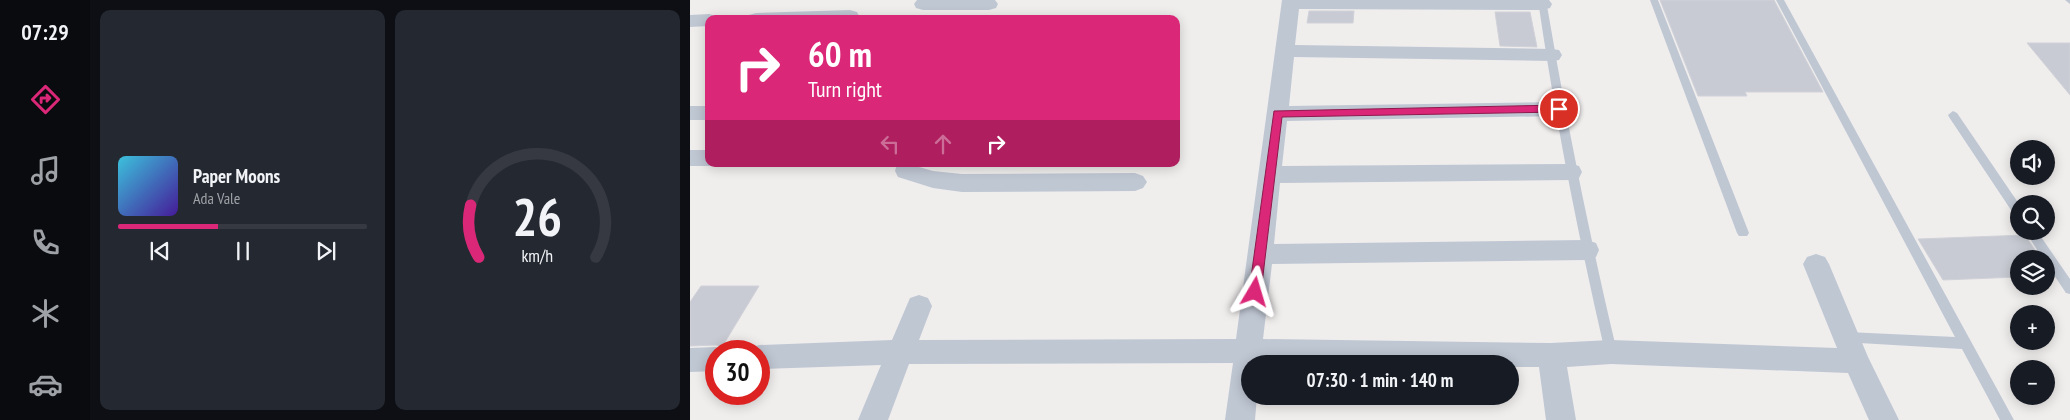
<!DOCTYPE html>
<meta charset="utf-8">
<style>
body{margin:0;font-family:"PT Sans Narrow",sans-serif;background:#242831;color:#f1f3f6;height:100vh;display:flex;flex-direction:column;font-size:19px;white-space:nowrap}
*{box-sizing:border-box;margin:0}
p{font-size:16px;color:#9ea1a6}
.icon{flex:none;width:28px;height:28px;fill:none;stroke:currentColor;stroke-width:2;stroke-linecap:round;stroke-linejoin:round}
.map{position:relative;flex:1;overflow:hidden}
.sheet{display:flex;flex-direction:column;gap:10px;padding:10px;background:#0d0f14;width:600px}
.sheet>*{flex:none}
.top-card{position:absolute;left:15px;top:15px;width:475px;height:152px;border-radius:10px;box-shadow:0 2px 12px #0003;background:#db2777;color:#fff;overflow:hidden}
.controls{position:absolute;left:1320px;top:140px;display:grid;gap:10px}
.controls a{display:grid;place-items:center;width:45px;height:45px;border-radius:50%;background:#171b24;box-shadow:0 2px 12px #0003;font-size:25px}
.speed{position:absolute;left:15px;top:340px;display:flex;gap:10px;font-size:25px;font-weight:700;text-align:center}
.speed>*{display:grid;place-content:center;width:65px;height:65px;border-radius:50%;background:#171b24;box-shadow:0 2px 12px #0003;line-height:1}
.speed .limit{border:8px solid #d22;background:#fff;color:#111}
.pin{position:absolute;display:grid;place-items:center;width:42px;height:42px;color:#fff;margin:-21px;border:2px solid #fff;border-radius:50%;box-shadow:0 1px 5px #0007}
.me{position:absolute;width:55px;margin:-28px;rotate:7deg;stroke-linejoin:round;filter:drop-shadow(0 0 4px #0008)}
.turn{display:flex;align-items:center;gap:18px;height:105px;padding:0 20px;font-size:22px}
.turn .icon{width:65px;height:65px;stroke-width:2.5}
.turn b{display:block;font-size:35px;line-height:42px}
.lanes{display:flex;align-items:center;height:48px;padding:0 20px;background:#0003;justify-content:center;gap:25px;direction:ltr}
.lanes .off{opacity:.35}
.sheet .card{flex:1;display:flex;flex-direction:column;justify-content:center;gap:8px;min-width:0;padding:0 18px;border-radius:10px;background:#242831}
.sheet .dial{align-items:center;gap:0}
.dial svg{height:130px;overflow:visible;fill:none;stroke:#363941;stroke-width:7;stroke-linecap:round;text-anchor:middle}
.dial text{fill:#f1f3f6;stroke:none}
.song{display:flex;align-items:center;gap:15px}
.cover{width:60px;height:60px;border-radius:8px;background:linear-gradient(135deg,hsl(190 70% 55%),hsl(260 70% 35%))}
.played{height:5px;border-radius:2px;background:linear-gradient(90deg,#db2777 40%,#363941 40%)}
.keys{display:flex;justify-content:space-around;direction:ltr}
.sheet .tiles{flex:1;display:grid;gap:10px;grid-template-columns:repeat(2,1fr)}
.trip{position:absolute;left:551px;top:355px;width:278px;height:50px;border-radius:25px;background:#171b24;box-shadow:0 2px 12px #0003;font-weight:600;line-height:50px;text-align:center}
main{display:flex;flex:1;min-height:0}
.menu{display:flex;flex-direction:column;width:90px;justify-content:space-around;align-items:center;background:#090b0e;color:#9ea1a6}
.menu .icon{width:35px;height:35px}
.menu .current{color:#db2777}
.menu b{font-size:22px;color:#f1f3f6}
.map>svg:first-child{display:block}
.building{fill:#c8cbd3;stroke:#d1d2d9}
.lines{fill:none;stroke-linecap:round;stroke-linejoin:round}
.service{fill:#bfc7d3;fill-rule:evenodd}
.minor{fill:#bfc7d3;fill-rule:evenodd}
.route{fill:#db2777;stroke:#8e194d}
</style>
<main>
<nav class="menu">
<b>07:29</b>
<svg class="icon current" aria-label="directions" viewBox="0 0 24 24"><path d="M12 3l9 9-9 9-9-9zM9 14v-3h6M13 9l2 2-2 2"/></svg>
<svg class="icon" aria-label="music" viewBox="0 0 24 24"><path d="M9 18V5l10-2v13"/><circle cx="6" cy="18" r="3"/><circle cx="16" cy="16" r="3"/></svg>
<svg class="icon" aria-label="phone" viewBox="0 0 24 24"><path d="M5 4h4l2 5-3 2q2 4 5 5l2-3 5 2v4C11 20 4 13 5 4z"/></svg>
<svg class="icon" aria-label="climate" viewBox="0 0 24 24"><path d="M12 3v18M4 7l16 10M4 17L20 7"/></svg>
<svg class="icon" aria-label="car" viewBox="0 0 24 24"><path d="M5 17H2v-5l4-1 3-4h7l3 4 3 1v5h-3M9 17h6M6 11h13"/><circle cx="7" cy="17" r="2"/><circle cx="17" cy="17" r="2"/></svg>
</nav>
<section class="sheet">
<div class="tiles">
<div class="card">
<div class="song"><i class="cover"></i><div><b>Paper Moons</b><p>Ada Vale</p></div></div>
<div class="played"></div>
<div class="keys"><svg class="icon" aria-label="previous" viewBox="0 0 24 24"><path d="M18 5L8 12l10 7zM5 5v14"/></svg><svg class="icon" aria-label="pause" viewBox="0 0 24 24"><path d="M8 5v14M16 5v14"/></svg><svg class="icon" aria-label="next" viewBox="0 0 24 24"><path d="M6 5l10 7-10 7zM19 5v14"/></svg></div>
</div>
<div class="card dial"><svg viewBox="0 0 100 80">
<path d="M14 69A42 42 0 1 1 86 69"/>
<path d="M14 69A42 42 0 0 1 9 37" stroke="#db2777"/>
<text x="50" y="56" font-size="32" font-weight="700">26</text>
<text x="50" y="72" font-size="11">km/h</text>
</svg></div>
</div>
</section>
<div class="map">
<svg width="1380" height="420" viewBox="0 0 1380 420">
<rect width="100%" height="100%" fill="#f0eded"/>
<g class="building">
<polygon points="970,0 1084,0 1133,92 1055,92 1057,96 1008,96"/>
<polygon points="619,11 664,11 663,23 617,23"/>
<polygon points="805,12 840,12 847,47 810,46"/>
<polygon points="1337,43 1380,43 1380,95"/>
<polygon points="1335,235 1351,259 1329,259 1329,277 1253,280 1228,239"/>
<polygon points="11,286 69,286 32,347 26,345 0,346 0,302"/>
</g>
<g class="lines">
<g class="service">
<path d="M848 0H856C876 118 899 235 927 352L926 356 921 358 916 356 915 352C888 235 865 118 848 0Z"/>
<polygon points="960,0 968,0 1059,233 1057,236 1049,236 1047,233"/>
<polygon points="1086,0 1094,0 1324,420 1310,420 1272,349 1152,342 1151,338 1152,334 1157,332 1265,337"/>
<polygon points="1375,0 1380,0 1380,4"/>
<polygon points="1263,111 1267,113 1329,204 1329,217 1325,216 1259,117 1258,115"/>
<polygon points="1335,231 1347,231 1380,279 1380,294 1376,293 1356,263 1356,259 1353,259"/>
</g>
<g class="minor">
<polygon points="227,0 305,0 308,4 306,8 299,10 233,10 226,8 224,4"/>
<polygon points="592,0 859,0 862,4 860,8 853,10 609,9 605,45 862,49 869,50 872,55 869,60 862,61 604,57 599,106 869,102 876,104 880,109 876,114 869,116 597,121 592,166 881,164 889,166 892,172 889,178 881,180 590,183 584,244 897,240 906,243 909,250 906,257 897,260 582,264 573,339 861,343 921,340 1147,348 1113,264 1117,257 1126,254 1135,257 1139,264 1178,357 1209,420 1179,420 1158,373 921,364 877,367 886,420 856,420 849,367 820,367 820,364 571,363 560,364 560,396 567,396 565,420 535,420 543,363 219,364 198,420 168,420 191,365 69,369 69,351 58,351 59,348 69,345 202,340 220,298 229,295 238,298 242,306 229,340 546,339"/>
<polygon points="160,10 167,12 169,16 168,19 57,19 59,15 66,13"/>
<polygon points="19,14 26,16 28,19 19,19 19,26 0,27 0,15"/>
<rect x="0" y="106" width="19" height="14"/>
<polygon points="0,150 19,150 19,164 27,164 19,166 0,166"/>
<polygon points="207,164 229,164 229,167 243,171 272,174 445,173 453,176 457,182 453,188 445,191 272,192 243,188 208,177 205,171"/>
<polygon points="26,347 36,351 26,351 26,371 0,372 0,348"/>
</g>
</g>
<polygon class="route" points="869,105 874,109 869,112 592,117 571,292 570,296 565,298 561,296 559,292 584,111"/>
</svg>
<div class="controls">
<a><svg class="icon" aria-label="sound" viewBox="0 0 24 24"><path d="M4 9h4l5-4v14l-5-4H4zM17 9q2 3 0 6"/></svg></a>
<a><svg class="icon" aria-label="search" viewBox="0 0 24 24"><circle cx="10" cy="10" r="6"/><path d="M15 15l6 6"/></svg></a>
<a><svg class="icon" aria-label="layers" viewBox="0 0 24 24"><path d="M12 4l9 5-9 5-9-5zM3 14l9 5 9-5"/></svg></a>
<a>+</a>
<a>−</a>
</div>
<div class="speed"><div class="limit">30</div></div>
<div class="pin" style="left:869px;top:109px;background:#d93025"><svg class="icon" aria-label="arrive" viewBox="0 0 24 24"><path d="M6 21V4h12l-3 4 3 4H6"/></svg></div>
<svg class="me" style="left:565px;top:292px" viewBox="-20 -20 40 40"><path d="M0-17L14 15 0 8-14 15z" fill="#db2777" stroke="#fff" stroke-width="4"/></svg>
<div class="trip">07:30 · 1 min · 140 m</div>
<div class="top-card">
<div class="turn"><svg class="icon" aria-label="right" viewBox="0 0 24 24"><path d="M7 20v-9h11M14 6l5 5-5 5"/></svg><div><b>60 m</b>Turn right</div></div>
<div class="lanes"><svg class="icon off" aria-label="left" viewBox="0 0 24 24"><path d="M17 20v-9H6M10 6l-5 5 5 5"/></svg><svg class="icon off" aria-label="ahead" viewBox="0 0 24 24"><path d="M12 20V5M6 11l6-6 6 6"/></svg><svg class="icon" aria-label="right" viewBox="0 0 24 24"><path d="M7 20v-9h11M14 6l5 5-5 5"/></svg></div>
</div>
</div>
</main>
